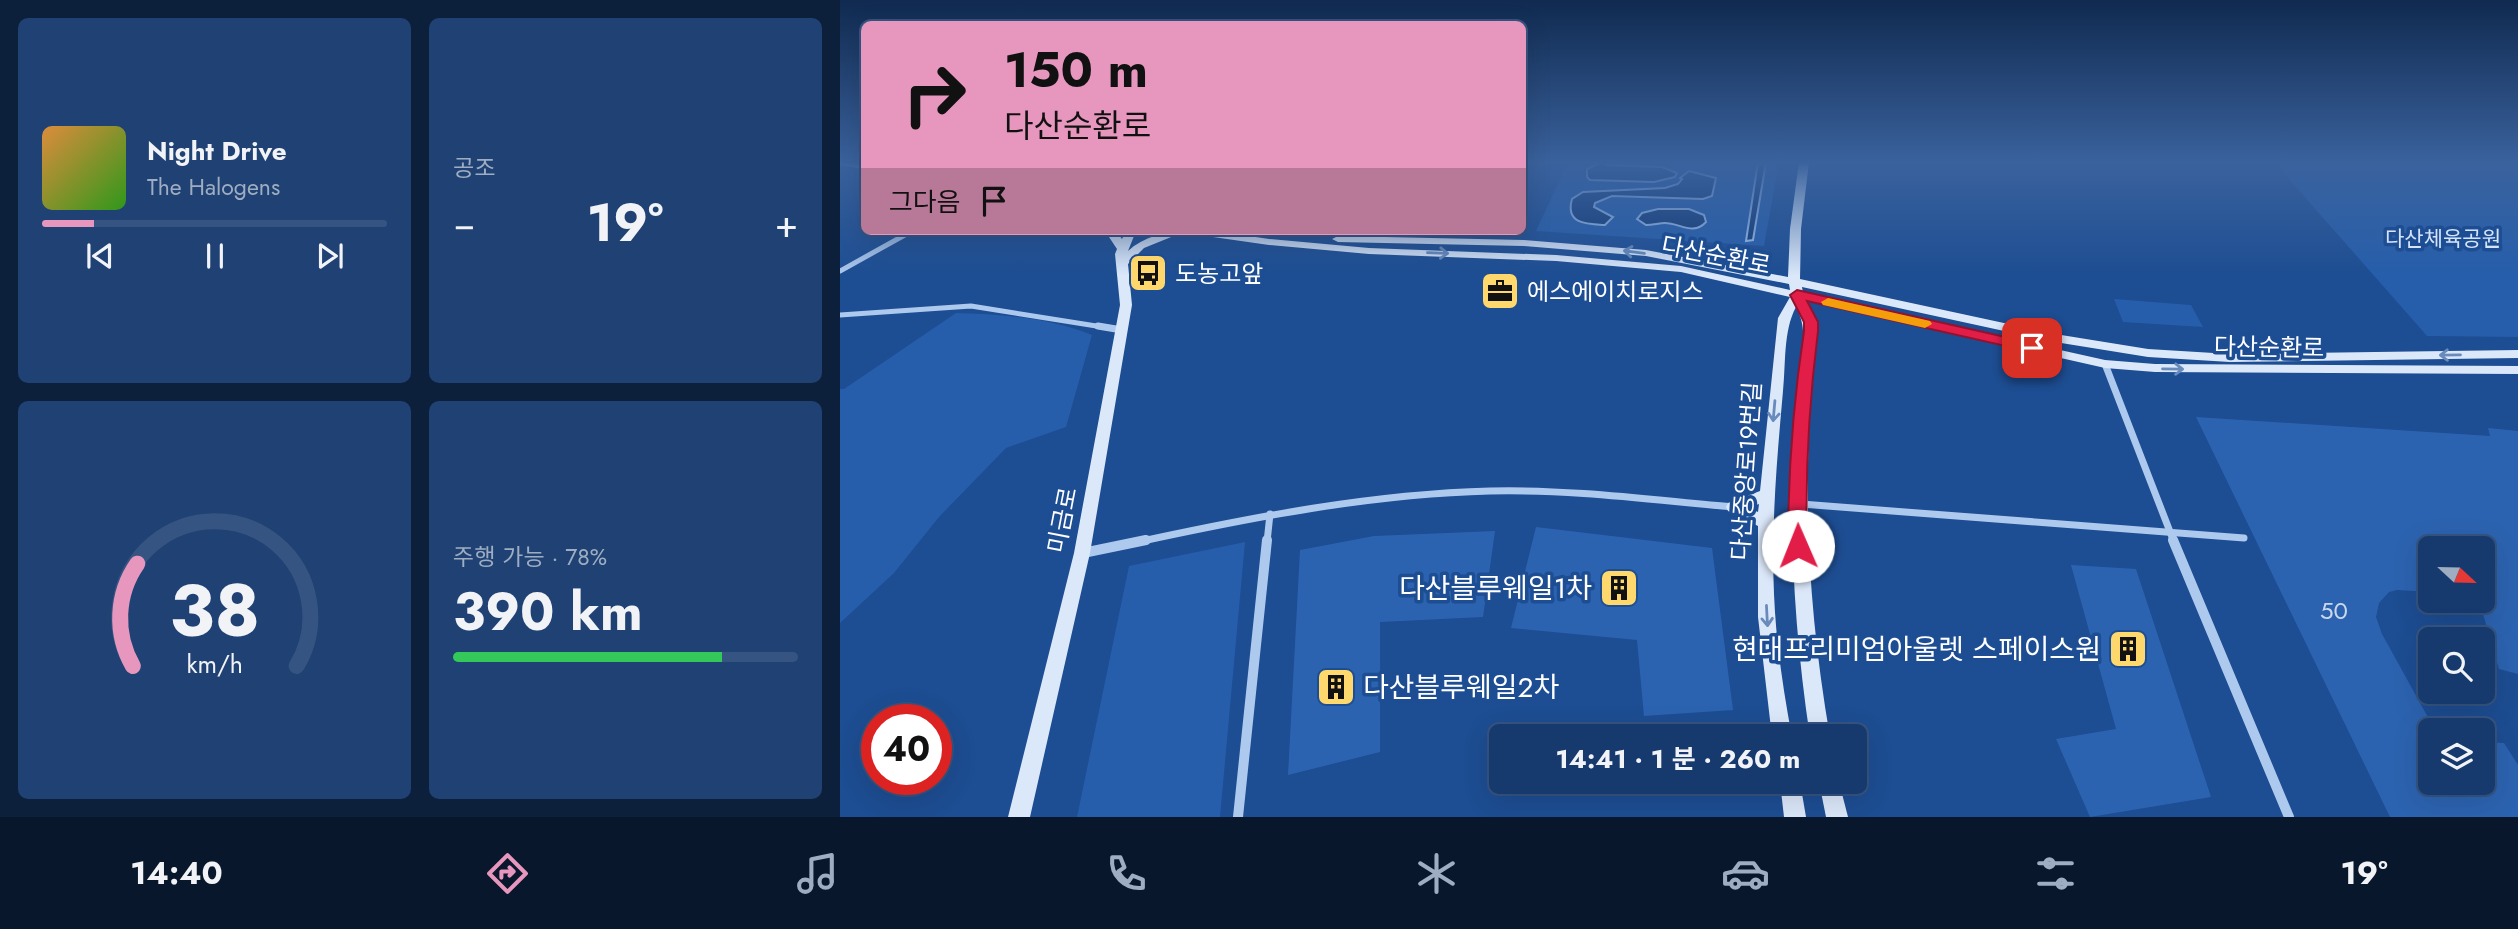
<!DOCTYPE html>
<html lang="ko">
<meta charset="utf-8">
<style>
body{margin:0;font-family:Jost,"Noto Sans KR",sans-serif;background:#1f4173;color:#f1f3f6;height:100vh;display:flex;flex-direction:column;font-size:26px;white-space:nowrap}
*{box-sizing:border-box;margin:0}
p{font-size:23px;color:#9eadc2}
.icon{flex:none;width:38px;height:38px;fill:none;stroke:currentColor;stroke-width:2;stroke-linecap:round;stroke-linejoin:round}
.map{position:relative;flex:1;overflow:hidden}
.panel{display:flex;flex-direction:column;gap:18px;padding:18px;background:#0c203c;width:840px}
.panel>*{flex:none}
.guide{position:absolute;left:21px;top:21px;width:665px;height:214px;border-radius:10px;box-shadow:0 7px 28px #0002,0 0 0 2px #355481;background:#e797bd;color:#111;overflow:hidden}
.needle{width:46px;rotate:112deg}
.buttons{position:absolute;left:1578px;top:536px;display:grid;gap:14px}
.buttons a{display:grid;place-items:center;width:77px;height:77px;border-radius:10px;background:#163a6e;box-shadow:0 7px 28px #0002,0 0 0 2px #355481;font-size:35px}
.speed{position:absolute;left:21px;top:704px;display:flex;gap:14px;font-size:35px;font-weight:700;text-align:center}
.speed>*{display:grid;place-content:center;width:91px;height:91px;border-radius:50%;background:#163a6e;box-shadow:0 7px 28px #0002,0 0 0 2px #355481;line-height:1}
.speed .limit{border:10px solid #d22;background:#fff;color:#111}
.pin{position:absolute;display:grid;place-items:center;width:60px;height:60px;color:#fff;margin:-30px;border-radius:14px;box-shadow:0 4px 10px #0006}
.me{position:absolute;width:77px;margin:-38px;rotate:359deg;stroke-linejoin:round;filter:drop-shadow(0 0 5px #0008)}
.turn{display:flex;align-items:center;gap:24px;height:147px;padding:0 28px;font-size:32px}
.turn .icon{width:91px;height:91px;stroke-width:2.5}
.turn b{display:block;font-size:49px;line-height:60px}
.then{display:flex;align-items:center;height:66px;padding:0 28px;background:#0003;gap:14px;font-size:26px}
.big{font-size:52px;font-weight:700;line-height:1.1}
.panel .tile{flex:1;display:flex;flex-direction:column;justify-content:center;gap:10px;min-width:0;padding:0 24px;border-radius:10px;background:#1f4173}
.panel .dial{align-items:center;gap:0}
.dial svg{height:182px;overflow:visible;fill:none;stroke:#355481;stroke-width:7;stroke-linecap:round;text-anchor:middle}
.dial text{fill:#f1f3f6;stroke:none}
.song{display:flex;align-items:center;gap:21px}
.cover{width:84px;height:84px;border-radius:10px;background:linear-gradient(135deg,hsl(30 70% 55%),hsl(110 70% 35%))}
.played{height:7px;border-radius:4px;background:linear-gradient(90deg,#e797bd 15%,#355481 15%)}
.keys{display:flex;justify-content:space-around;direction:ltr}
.heat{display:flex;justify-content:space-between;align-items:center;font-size:38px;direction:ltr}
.charge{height:10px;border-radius:5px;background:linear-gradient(90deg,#34c759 78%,#355481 0)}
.panel .tiles{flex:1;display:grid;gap:18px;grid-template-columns:repeat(2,1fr)}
.trip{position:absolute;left:649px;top:724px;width:378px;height:70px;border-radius:10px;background:#163a6e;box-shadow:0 7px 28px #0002,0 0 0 2px #355481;font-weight:700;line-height:70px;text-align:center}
.dock{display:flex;height:112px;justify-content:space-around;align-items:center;background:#09172c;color:#9eadc2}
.dock .icon{width:49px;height:49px}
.dock .on{color:#e797bd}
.dock b{font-size:32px;color:#f1f3f6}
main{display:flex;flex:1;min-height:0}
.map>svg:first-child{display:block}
.green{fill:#265eab}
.water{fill:#133971;stroke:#a1c3f0;stroke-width:2}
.building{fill:#2c63b0}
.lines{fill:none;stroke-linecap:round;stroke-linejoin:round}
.street-far2{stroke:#aec9ee;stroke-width:5}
.street-far1{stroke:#aec9ee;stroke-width:7}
.street{stroke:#aec9ee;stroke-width:10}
.secondary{fill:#dbe8fa;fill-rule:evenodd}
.oneway{stroke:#698bbc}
.route{fill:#e11d48;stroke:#92132f;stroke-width:2}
.slow{fill:#f59e0b}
.labels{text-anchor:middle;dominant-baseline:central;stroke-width:7;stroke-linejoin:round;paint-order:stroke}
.far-park-label{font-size:21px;fill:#d4e4fa;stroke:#1d4d92}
.street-label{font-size:24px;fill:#fff;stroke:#1d4d92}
.poi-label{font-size:24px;fill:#fff;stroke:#1d4d92;text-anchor:start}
.near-number-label{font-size:24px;fill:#cad8eb}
.near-poi-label{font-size:28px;fill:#fff;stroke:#1d4d92;text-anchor:end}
</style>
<main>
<section class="panel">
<div class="tiles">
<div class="tile">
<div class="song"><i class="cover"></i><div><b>Night Drive</b><p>The Halogens</p></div></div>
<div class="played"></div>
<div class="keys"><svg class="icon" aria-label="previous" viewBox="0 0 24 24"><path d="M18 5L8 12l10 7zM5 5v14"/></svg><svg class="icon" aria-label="pause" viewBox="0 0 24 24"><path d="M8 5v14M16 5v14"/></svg><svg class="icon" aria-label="next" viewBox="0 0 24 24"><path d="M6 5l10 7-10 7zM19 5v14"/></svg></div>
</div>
<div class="tile"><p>공조</p>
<div class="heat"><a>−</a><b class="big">19°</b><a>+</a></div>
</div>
<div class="tile dial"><svg viewBox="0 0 100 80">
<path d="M14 69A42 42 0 1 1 86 69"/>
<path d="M14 69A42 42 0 0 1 16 24" stroke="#e797bd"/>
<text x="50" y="56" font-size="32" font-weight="700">38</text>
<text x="50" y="72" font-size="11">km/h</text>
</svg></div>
<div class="tile"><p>주행 가능 · 78%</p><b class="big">390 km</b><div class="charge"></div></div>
</div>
</section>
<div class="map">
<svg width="1678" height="817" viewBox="0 0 1678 817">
<rect width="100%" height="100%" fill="#1d4d92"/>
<g class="green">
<polygon points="728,162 939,162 924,246 696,231"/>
<polygon points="1434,162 1678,162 1678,337 1587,336"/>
<polygon points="1274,299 1351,305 1363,327 1283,322"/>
<path d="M116 313C161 314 210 318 252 335L226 427 166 448 99 517 54 573 0 623V389H4Z"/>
<polygon points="405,542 380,817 237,817 289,566"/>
</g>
<g class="water">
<polygon points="761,162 767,162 767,165 822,167 837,173 835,177 814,182 750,180 747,177 747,169"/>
<polygon points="918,162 926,162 913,240 906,241"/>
<path d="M849 171 876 178 872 196 863 199 772 196 755 203 754 207 773 217 765 225C746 224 725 224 732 199L743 192 825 188 838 184 842 179 840 178Z"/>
<path d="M818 209H849L864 215 866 222C853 236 840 223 825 223 819 223 813 225 806 225L797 219 802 213Z"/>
</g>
<g class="building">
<polygon points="1356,417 1650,436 1648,428 1678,431 1678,674 1659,669 1639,600 1643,600 1643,548 1591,548 1591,592 1557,590 1549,592 1539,603 1536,617 1542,634 1595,730 1591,730 1591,782 1643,782 1643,742 1664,743 1678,765 1678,817 1550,817"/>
<polygon points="696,527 872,548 893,710 804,716 797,640 671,628"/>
<polygon points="655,531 643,617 540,622 540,752 448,775 460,550 534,536"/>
<polygon points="1231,565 1296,569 1371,797 1250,817 1216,739 1276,729"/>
</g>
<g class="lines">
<g class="street-far2">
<polyline points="0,271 72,231"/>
<polyline points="0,315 131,306 269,328"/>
</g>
<g class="street-far1">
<polyline points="258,326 282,330"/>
<polyline points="1265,364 1334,542"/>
<polyline points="961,504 1404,538"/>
<path d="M298 542C414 517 531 494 650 491 731 489 813 500 894 507"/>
<polyline points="427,542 430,514"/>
</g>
<g class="street">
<polyline points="1333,540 1449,817"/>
<polyline points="243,553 306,540"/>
<polyline points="398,817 427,540"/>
</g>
<g class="secondary">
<polygon points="0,162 24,163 24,169 0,165"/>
<path d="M959 162H969L961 229 960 279 1215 334 1308 349 1390 354 1678 350V358L1390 362 1308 357 1215 342 962 287 963 293 1265 360 1315 364 1678 366V374L1315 372 1265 368 965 300 976 321 977 331C961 473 966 596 990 737H970C953 623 947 511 957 396 959 366 971 334 956 307 943 331 946 364 943 391 937 458 931 526 934 594 936 642 943 689 952 737H932L918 617V526L888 511 886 507 888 503 920 491 938 318 950 297 841 272 716 261 529 254 429 245 352 234 347 231H375L429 239 529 248 716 255 841 266 950 290 949 284 806 256 684 246 498 242 492 239 498 236 684 240 806 250 948 277 950 229ZM919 504 918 512 909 508Z"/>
<path d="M265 231H276L282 239 286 231H296L288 251C303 237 326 231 346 231L304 248 288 264 292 305 250 553 190 817H168L234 553 280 305 275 254 277 249Z"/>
<polygon points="940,782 960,782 966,817 944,817"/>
<polygon points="979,782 999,782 1008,817 986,817"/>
</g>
</g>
<defs><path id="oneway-shaft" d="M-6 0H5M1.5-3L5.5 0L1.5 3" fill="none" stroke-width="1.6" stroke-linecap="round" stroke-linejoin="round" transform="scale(1.75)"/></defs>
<g class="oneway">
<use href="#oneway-shaft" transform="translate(794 252) rotate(-173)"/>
<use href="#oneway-shaft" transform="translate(598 253) rotate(2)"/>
<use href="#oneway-shaft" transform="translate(1610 355) rotate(179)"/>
<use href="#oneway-shaft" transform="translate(1333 369) rotate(1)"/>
<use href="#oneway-shaft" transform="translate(934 411) rotate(95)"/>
<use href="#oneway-shaft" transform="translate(927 616) rotate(87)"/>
</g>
<linearGradient id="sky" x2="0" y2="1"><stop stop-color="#102a50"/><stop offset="0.59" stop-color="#3a629d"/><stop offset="1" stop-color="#3a629d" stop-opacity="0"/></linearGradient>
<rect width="1678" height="276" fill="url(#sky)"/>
<path class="route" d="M957 290 1192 343 1199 348 1192 352 967 301 978 322V331C969 403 965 474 967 546L964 551H951L948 546C948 474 953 403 964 331V322L950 295Z"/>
<polygon class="slow" points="988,298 1090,321 1092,324 1085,328 983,305 981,302"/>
<defs>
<symbol id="bus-square" viewBox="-11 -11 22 22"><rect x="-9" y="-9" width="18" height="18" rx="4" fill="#fed86c" stroke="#1d4d92"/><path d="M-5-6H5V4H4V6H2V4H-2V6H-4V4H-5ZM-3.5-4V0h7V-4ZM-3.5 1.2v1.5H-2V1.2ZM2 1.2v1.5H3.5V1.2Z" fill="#111"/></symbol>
<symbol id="office-square" viewBox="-11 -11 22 22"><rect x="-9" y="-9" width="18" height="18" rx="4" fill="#fed86c" stroke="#1d4d92"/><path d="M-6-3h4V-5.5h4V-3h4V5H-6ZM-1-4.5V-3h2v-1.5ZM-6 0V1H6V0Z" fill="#111"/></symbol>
<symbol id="building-square" viewBox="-11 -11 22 22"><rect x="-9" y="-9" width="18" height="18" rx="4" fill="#fed86c" stroke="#1d4d92"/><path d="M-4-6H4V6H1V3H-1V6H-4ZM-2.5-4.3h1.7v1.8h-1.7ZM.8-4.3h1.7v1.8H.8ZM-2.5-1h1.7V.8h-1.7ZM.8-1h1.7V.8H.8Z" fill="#111"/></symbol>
</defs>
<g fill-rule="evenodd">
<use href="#bus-square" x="286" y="251" width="44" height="44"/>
<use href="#office-square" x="638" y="269" width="44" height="44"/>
<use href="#building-square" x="757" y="566" width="44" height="44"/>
<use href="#building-square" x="1266" y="627" width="44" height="44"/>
<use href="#building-square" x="474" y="665" width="44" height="44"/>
</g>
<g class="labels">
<g class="far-park-label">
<text x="1603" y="239">다산체육공원</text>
</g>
<g class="street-label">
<text transform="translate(876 255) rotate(11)">다산순환로</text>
<text transform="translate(1429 347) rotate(1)">다산순환로</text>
<text transform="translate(906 471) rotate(-86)">다산중앙로19번길</text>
<text transform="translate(222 520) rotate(-79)">미금로</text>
</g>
<g class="poi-label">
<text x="335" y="273">도농고앞</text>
<text x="687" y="291">에스에이치로지스</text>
</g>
<g class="near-number-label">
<text x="1494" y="610">50</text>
</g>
<g class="near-poi-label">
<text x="752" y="588">다산블루웨일1차</text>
<text x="1261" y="649">현대프리미엄아울렛 스페이스원</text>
<text x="523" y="687" text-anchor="start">다산블루웨일2차</text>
</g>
</g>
</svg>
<div class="buttons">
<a><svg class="needle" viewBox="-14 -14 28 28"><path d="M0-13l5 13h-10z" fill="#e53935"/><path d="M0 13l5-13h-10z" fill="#9eadc2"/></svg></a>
<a><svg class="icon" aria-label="search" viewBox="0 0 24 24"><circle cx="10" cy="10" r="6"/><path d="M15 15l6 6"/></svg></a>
<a><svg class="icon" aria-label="layers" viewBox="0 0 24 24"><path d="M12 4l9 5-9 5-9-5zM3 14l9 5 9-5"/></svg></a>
</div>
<div class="speed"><div class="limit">40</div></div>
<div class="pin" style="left:1192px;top:348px;background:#d93025"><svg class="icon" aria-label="arrive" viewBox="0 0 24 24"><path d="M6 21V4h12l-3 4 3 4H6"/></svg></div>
<svg class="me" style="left:958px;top:546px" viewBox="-20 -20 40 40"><circle r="19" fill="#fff"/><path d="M0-13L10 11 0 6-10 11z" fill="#e11d48"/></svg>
<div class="trip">14:41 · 1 분 · 260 m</div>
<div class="guide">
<div class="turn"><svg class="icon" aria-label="right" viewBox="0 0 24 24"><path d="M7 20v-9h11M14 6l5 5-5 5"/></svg><div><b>150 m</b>다산순환로</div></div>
<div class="then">그다음<svg class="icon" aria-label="arrive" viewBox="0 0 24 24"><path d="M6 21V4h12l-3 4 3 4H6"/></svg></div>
</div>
</div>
</main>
<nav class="dock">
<b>14:40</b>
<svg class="icon on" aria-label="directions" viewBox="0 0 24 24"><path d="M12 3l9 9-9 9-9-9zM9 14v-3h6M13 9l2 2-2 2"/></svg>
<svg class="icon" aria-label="music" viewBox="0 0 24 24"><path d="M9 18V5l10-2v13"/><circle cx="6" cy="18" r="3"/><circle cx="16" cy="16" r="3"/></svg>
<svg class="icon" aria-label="phone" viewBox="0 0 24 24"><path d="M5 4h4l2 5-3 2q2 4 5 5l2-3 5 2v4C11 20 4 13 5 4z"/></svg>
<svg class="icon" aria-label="climate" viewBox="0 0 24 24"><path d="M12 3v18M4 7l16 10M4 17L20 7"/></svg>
<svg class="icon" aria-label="car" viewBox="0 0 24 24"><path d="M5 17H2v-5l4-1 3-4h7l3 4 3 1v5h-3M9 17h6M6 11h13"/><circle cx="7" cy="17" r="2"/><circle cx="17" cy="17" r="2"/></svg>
<svg class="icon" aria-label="filters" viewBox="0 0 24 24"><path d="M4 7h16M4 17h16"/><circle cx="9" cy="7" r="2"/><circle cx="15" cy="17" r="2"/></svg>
<b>19°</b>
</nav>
